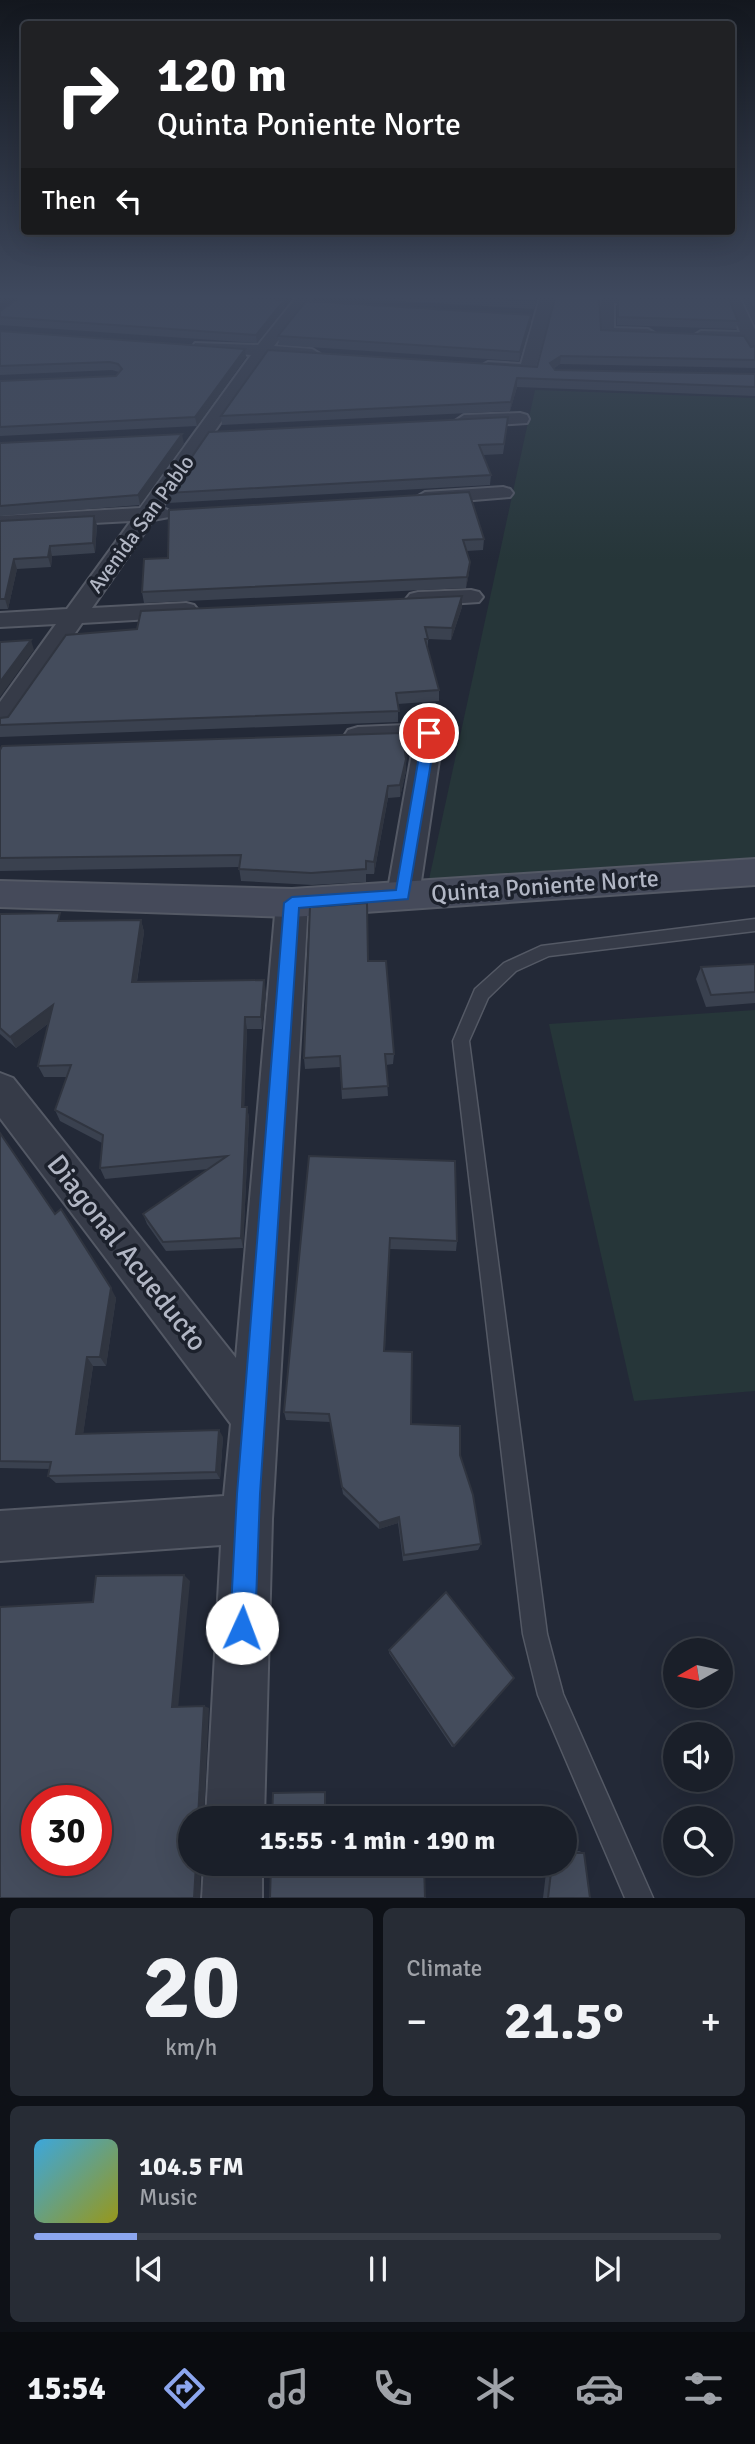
<!DOCTYPE html>
<meta charset="utf-8">
<style>
body{margin:0;font-family:Signika,sans-serif;background:#272c35;color:#f1f3f6;height:100vh;display:flex;flex-direction:column;font-size:26px;white-space:nowrap}
*{box-sizing:border-box;margin:0}
p{font-size:23px;color:#9fa2a8}
.icon{flex:none;width:38px;height:38px;fill:none;stroke:currentColor;stroke-width:2;stroke-linecap:round;stroke-linejoin:round}
.map{position:relative;height:1898px;overflow:hidden}
.side{display:flex;flex-direction:column;gap:10px;padding:10px;background:#0e1117;flex:1}
.side>*{flex:none}
.banner{position:absolute;left:21px;top:21px;width:714px;height:214px;border-radius:7px;box-shadow:0 7px 28px #0002,0 0 0 2px #383d46;background:#202124;color:#fff;overflow:hidden}
.needle{width:46px;rotate:261deg}
.tools{position:absolute;left:663px;top:1638px;display:grid;gap:14px}
.tools a{display:grid;place-items:center;width:70px;height:70px;border-radius:50%;background:#1a1f29;box-shadow:0 7px 28px #0002,0 0 0 2px #383d46;font-size:35px}
.speed{position:absolute;left:21px;top:1785px;display:flex;gap:14px;font-size:35px;font-weight:700;text-align:center}
.speed>*{display:grid;place-content:center;width:91px;height:91px;border-radius:50%;background:#1a1f29;box-shadow:0 7px 28px #0002,0 0 0 2px #383d46;line-height:1}
.speed .limit{border:10px solid #d22;background:#fff;color:#111}
.pin{position:absolute;display:grid;place-items:center;width:60px;height:60px;color:#fff;margin:-30px;border:4px solid #fff;border-radius:50%;box-shadow:0 2px 7px #0007}
.me{position:absolute;width:77px;margin:-38px;rotate:2deg;stroke-linejoin:round;filter:drop-shadow(0 0 5px #0008)}
.turn{display:flex;align-items:center;gap:24px;height:147px;padding:0 21px;font-size:32px}
.turn .icon{width:91px;height:91px;stroke-width:2.5}
.turn b{display:block;font-size:49px;line-height:60px}
.then{display:flex;align-items:center;height:66px;padding:0 21px;background:#0003;gap:14px;font-size:26px}
.big{font-size:52px;font-weight:800;line-height:1.1}
.side .tile{flex:1;display:flex;flex-direction:column;justify-content:center;gap:10px;min-width:0;padding:0 24px;border-radius:10px;background:#272c35}
.side .dial{align-items:center;gap:0}
.dial b{font-size:91px;line-height:1}
.song{display:flex;align-items:center;gap:21px}
.cover{width:84px;height:84px;border-radius:10px;background:linear-gradient(135deg,hsl(200 70% 55%),hsl(60 70% 35%))}
.played{height:7px;border-radius:4px;background:linear-gradient(90deg,#8ca6ee 15%,#383d46 15%)}
.keys{display:flex;justify-content:space-around;direction:ltr}
.heat{display:flex;justify-content:space-between;align-items:center;font-size:38px;direction:ltr}
.side .tiles{flex:1;display:grid;gap:10px;grid-template-columns:1fr 1fr}
.tile:last-child{grid-column:span 2}
.trip{position:absolute;left:178px;top:1806px;width:399px;height:70px;border-radius:35px;background:#1a1f29;box-shadow:0 7px 28px #0002,0 0 0 2px #383d46;font-weight:800;line-height:70px;text-align:center}
.dock{display:flex;height:112px;justify-content:space-around;align-items:center;background:#0a0c10;color:#9fa2a8}
.dock .icon{width:49px;height:49px}
.dock .active{color:#8ca6ee}
.dock b{font-size:32px;color:#f1f3f6}
.map>svg:first-child{display:block}
.green{fill:#263639}
.lines{fill:none;stroke-linecap:round;stroke-linejoin:round}
.lane-casing{stroke:#545965;stroke-width:3}
.street-casing{stroke:#545965;stroke-width:4}
.secondary-casing{stroke:#545965;stroke-width:4}
.lane{fill:#363b48;fill-rule:evenodd}
.street{fill:#363b48;fill-rule:evenodd}
.secondary{fill:#454a5a;fill-rule:evenodd}
.wall{fill:#3a414f}
.shaded-wall{fill:#303540}
.building{fill:#444c5c;stroke:#303540;stroke-width:2;fill-rule:evenodd}
.route{fill:#1a73e8;stroke:#114b97;stroke-width:2}
.labels{text-anchor:middle;dominant-baseline:central;stroke-width:7;stroke-linejoin:round;paint-order:stroke}
.far-street-label{font-size:21px;fill:#b1b6c4;stroke:#1c212c}
.street-label{font-size:24px;fill:#b1b6c4;stroke:#1c212c}
.near-street-label{font-size:28px;fill:#b1b6c4;stroke:#1c212c}
</style>
<div class="map">
<svg width="755" height="1898" viewBox="0 0 755 1898">
<rect width="100%" height="100%" fill="#232937"/>
<g class="green">
<polygon points="535,390 755,398 755,861 428,884"/>
<polygon points="755,1010 755,1391 634,1401 549,1024"/>
</g>
<g class="lines">
<defs>
<polygon id="lane" points="755,919 755,931 549,956 516,971 488,998 469,1041 547,1634 563,1694 653,1898 625,1898 538,1695 523,1634 453,1041 475,989 504,963 541,946"/>
<g id="street">
<polygon points="299,294 314,294 274,346 312,349 320,354 312,359 267,356 162,507 173,513 169,517 153,520 92,608 186,603 194,605 198,610 194,615 186,617 82,623 10,727 0,729 0,702 56,624 0,627 0,613 67,609 131,521 0,528 0,516 140,508 251,355 201,351 193,346 195,343 258,345"/>
<polygon points="541,294 556,294 534,374 482,371 479,367 488,362 521,364"/>
<polygon points="638,294 740,298 755,330 755,354 749,353 744,342 701,341 693,336 701,331 740,332 729,305 614,303 614,328 648,329 656,334 648,339 600,336 598,333 602,295"/>
<polygon points="520,413 527,415 529,419 527,423 464,427 455,421 464,415"/>
<polygon points="503,487 510,489 513,493 510,497 425,504 415,498 425,492"/>
<polygon points="471,590 479,592 483,597 479,602 418,606 410,604 406,599 410,594 418,592"/>
<polygon points="429,724 439,727 443,733 419,895 414,903 403,907 392,903 387,895 414,742 358,745 348,742 344,736 348,730 358,727"/>
<polygon points="292,891 303,895 308,903 272,1519 264,1818 206,1818 221,1545 0,1561 0,1511 224,1496 231,1424 0,1118 0,1073 13,1078 236,1358 276,903 281,895"/>
<polygon points="204,1864 262,1864 262,1898 202,1898"/>
</g>
<polygon id="secondary" points="755,859 755,885 292,917 0,907 0,881 292,889"/>
</defs>
<use href="#lane" class="lane-casing"/>
<use href="#street" class="street-casing"/>
<use href="#secondary" class="secondary-casing"/>
<use href="#lane" class="lane"/>
<use href="#street" class="street"/>
<use href="#secondary" class="secondary"/>
</g>
<g class="wall">
<polygon points="315,294 539,294 534,309 316,296"/>
<polygon points="700,294 755,294 755,324 740,295"/>
<polygon points="599,295 601,330 751,347 755,346 755,368 560,364 554,368 555,370 755,374 755,396 517,387 510,411 222,425 221,416 537,367"/>
<polygon points="618,297 738,321 736,329 617,325 617,306"/>
<polygon points="285,308 257,343 0,325 0,311"/>
<polygon points="531,323 519,361 279,345 278,336"/>
<polygon points="0,331 245,349 246,357 197,426 0,436 0,381 116,376 119,372 112,370 0,375"/>
<polygon points="507,427 503,454 483,455 491,475 490,485 168,503 167,493"/>
<polygon points="0,443 184,444 140,505 0,516"/>
<polygon points="0,521 97,525 95,553 52,556 51,567 17,569 8,609 0,609"/>
<polygon points="484,539 483,550 467,551 470,562 469,573 466,588 144,603 142,592 144,559"/>
<polygon points="462,596 462,607 451,640 428,639 428,649 439,690 439,701 398,704 398,722 0,737 0,718 8,717 137,629"/>
<polygon points="0,750 406,759 406,771 400,797 388,798 374,874 366,874 366,882 312,885 241,881 239,867 0,871"/>
<polygon points="0,914 63,921 141,920 144,932 137,982 266,992 262,1029 247,1029 244,1107 247,1107 249,1118 243,1248 166,1251 147,1224 143,1214 209,1169 105,1179 100,1168 102,1143 60,1121 55,1110 67,1077 44,1077 38,1066 49,1023 16,1048 0,1034"/>
<polygon points="368,961 394,1054 393,1064 386,1065 388,1096 342,1099 340,1067 305,1069 304,1058"/>
<polygon points="755,964 755,1003 706,1007 696,979 701,967"/>
<polygon points="0,1133 55,1214 116,1298 106,1366 93,1366 83,1434 223,1437 220,1479 56,1483 48,1476 50,1469 0,1468"/>
<polygon points="309,1156 457,1241 456,1251 389,1249 385,1351 411,1424 460,1455 481,1544 478,1550 403,1561 398,1523 379,1529 343,1494 330,1422 286,1420 284,1412"/>
<polygon points="389,1650 454,1746 452,1747 389,1653"/>
<polygon points="579,1851 584,1853 590,1898 543,1898 547,1864 565,1864 565,1852"/>
</g>
<g class="shaded-wall">
<polygon points="0,294 12,294 0,303"/>
<polygon points="284,300 285,308 257,343 256,335"/>
<polygon points="531,315 531,323 519,361 520,352"/>
<polygon points="245,349 246,357 197,426 195,417"/>
<polygon points="561,356 560,364 548,371 550,363"/>
<polygon points="517,378 517,387 510,411 511,402"/>
<polygon points="182,434 184,444 140,505 138,495"/>
<polygon points="94,516 97,525 95,553 93,543"/>
<polygon points="50,546 52,556 51,567 48,557"/>
<polygon points="14,559 17,569 8,609 5,599"/>
<polygon points="470,562 469,573 466,588 467,577"/>
<polygon points="462,596 462,607 451,640 452,628"/>
<polygon points="31,640 34,650 0,697 0,682"/>
<polygon points="406,759 406,771 400,797 400,785"/>
<polygon points="388,786 388,798 374,874 374,862"/>
<polygon points="141,920 144,932 135,994 132,982"/>
<polygon points="264,980 266,992 262,1029 261,1017"/>
<polygon points="53,1005 58,1016 16,1048 10,1037"/>
<polygon points="245,1017 247,1029 244,1118 242,1107"/>
<polygon points="247,1107 249,1118 243,1248 241,1238"/>
<polygon points="111,1288 116,1298 106,1366 100,1357"/>
<polygon points="87,1357 93,1366 82,1442 76,1434"/>
<polygon points="219,1430 223,1437 220,1479 216,1472"/>
<polygon points="399,1517 398,1523 379,1529 379,1523"/>
<polygon points="184,1575 190,1581 178,1709 172,1707"/>
<polygon points="204,1706 209,1708 204,1818 198,1818"/>
<rect x="325" y="1792" width="1" height="26"/>
<polygon points="196,1864 201,1864 200,1898 194,1898"/>
</g>
<g class="building">
<polygon points="25,294 200,294 284,300 256,335 0,317 0,311"/>
<polygon points="425,294 537,294 535,301"/>
<polygon points="556,294 599,294 601,330 744,336 751,347 755,346 755,360 561,356 550,363 555,370 755,374 755,387 517,378 511,402 221,416 268,350 537,367"/>
<polygon points="746,294 755,294 755,312"/>
<polygon points="618,297 729,299 738,321 618,317"/>
<polygon points="306,301 531,315 520,352 278,336"/>
<polygon points="0,331 245,349 195,417 0,427 0,381 116,376 122,369 118,364 110,362 0,366"/>
<polygon points="508,417 504,444 479,445 491,475 167,493 209,432"/>
<polygon points="182,434 138,495 0,506 0,443"/>
<polygon points="469,492 484,539 463,540 470,562 467,577 142,592 144,559 168,558 169,510"/>
<polygon points="94,516 93,543 50,546 48,557 14,559 5,599 0,599 0,521"/>
<polygon points="462,596 452,628 425,627 428,639 425,639 439,690 396,693 399,711 0,725 0,718 8,717 66,635 137,629 141,611"/>
<polygon points="31,640 0,682 0,642"/>
<polygon points="402,733 406,759 400,785 388,786 374,862 366,861 366,869 311,873 239,869 241,855 0,858 0,750 2,746"/>
<polygon points="367,903 368,961 386,961 394,1054 385,1054 388,1086 342,1089 340,1056 304,1058 310,907"/>
<polygon points="60,913 58,921 141,920 132,982 264,980 261,1017 245,1017 242,1107 247,1107 241,1238 163,1242 143,1214 227,1156 100,1168 103,1135 55,1110 71,1065 38,1066 53,1005 10,1037 0,1028 0,914"/>
<polygon points="755,964 755,992 711,995 701,967"/>
<polygon points="0,1133 55,1214 61,1209 111,1288 100,1357 87,1357 76,1434 219,1430 216,1472 48,1476 51,1462 0,1461"/>
<polygon points="309,1156 455,1161 457,1241 390,1238 384,1351 412,1352 411,1424 460,1426 460,1455 473,1495 481,1544 404,1555 399,1517 379,1523 342,1487 329,1414 284,1412"/>
<path d="M184 1575 172 1707 204 1706 198 1818H191V1864H196L194 1898H0V1607L93 1602 96 1576ZM37 1801H96V1860H37Z"/>
<polygon points="446,1592 514,1678 454,1746 389,1650"/>
<polygon points="325,1792 325,1818 272,1818 273,1793"/>
<polygon points="565,1853 584,1853 590,1898 548,1898 552,1864 565,1864"/>
<polygon points="271,1864 424,1864 425,1898 270,1898"/>
</g>
<linearGradient id="sky" x2="0" y2="1"><stop stop-color="#13171e"/><stop offset="0.53" stop-color="#3f495e"/><stop offset="1" stop-color="#3f495e" stop-opacity="0"/></linearGradient>
<rect width="755" height="560" fill="url(#sky)"/>
<polygon class="route" points="429,729 436,733 408,899 299,908 260,1494 255,1628 251,1637 242,1641 233,1637 230,1628 237,1494 284,903 292,897 396,890 423,733"/>
<g class="labels">
<g class="far-street-label">
<text transform="translate(141 524) rotate(-54)">Avenida San Pablo</text>
</g>
<g class="street-label">
<text transform="translate(545 886) rotate(-4)">Quinta Poniente Norte</text>
</g>
<g class="near-street-label">
<text transform="translate(127 1253) rotate(52)">Diagonal Acueducto</text>
</g>
</g>
</svg>
<div class="tools">
<a><svg class="needle" viewBox="-14 -14 28 28"><path d="M0-13l5 13h-10z" fill="#e53935"/><path d="M0 13l5-13h-10z" fill="#9fa2a8"/></svg></a>
<a><svg class="icon" aria-label="sound" viewBox="0 0 24 24"><path d="M4 9h4l5-4v14l-5-4H4zM17 9q2 3 0 6"/></svg></a>
<a><svg class="icon" aria-label="search" viewBox="0 0 24 24"><circle cx="10" cy="10" r="6"/><path d="M15 15l6 6"/></svg></a>
</div>
<div class="speed"><div class="limit">30</div></div>
<div class="pin" style="left:429px;top:733px;background:#d93025"><svg class="icon" aria-label="arrive" viewBox="0 0 24 24"><path d="M6 21V4h12l-3 4 3 4H6"/></svg></div>
<svg class="me" style="left:242px;top:1628px" viewBox="-20 -20 40 40"><circle r="19" fill="#fff"/><path d="M0-13L10 11 0 6-10 11z" fill="#1a73e8"/></svg>
<div class="trip">15:55 · 1 min · 190 m</div>
<div class="banner">
<div class="turn"><svg class="icon" aria-label="right" viewBox="0 0 24 24"><path d="M7 20v-9h11M14 6l5 5-5 5"/></svg><div><b>120 m</b>Quinta Poniente Norte</div></div>
<div class="then">Then<svg class="icon" aria-label="left" viewBox="0 0 24 24"><path d="M17 20v-9H6M10 6l-5 5 5 5"/></svg></div>
</div>
</div>
<section class="side">
<div class="tiles">
<div class="tile dial"><b>20</b><p>km/h</p></div>
<div class="tile"><p>Climate</p>
<div class="heat"><a>−</a><b class="big">21.5°</b><a>+</a></div>
</div>
<div class="tile">
<div class="song"><i class="cover"></i><div><b>104.5 FM</b><p>Music</p></div></div>
<div class="played"></div>
<div class="keys"><svg class="icon" aria-label="previous" viewBox="0 0 24 24"><path d="M18 5L8 12l10 7zM5 5v14"/></svg><svg class="icon" aria-label="pause" viewBox="0 0 24 24"><path d="M8 5v14M16 5v14"/></svg><svg class="icon" aria-label="next" viewBox="0 0 24 24"><path d="M6 5l10 7-10 7zM19 5v14"/></svg></div>
</div>
</div>
</section>
<nav class="dock">
<b>15:54</b>
<svg class="icon active" aria-label="directions" viewBox="0 0 24 24"><path d="M12 3l9 9-9 9-9-9zM9 14v-3h6M13 9l2 2-2 2"/></svg>
<svg class="icon" aria-label="music" viewBox="0 0 24 24"><path d="M9 18V5l10-2v13"/><circle cx="6" cy="18" r="3"/><circle cx="16" cy="16" r="3"/></svg>
<svg class="icon" aria-label="phone" viewBox="0 0 24 24"><path d="M5 4h4l2 5-3 2q2 4 5 5l2-3 5 2v4C11 20 4 13 5 4z"/></svg>
<svg class="icon" aria-label="climate" viewBox="0 0 24 24"><path d="M12 3v18M4 7l16 10M4 17L20 7"/></svg>
<svg class="icon" aria-label="car" viewBox="0 0 24 24"><path d="M5 17H2v-5l4-1 3-4h7l3 4 3 1v5h-3M9 17h6M6 11h13"/><circle cx="7" cy="17" r="2"/><circle cx="17" cy="17" r="2"/></svg>
<svg class="icon" aria-label="filters" viewBox="0 0 24 24"><path d="M4 7h16M4 17h16"/><circle cx="9" cy="7" r="2"/><circle cx="15" cy="17" r="2"/></svg>
</nav>
